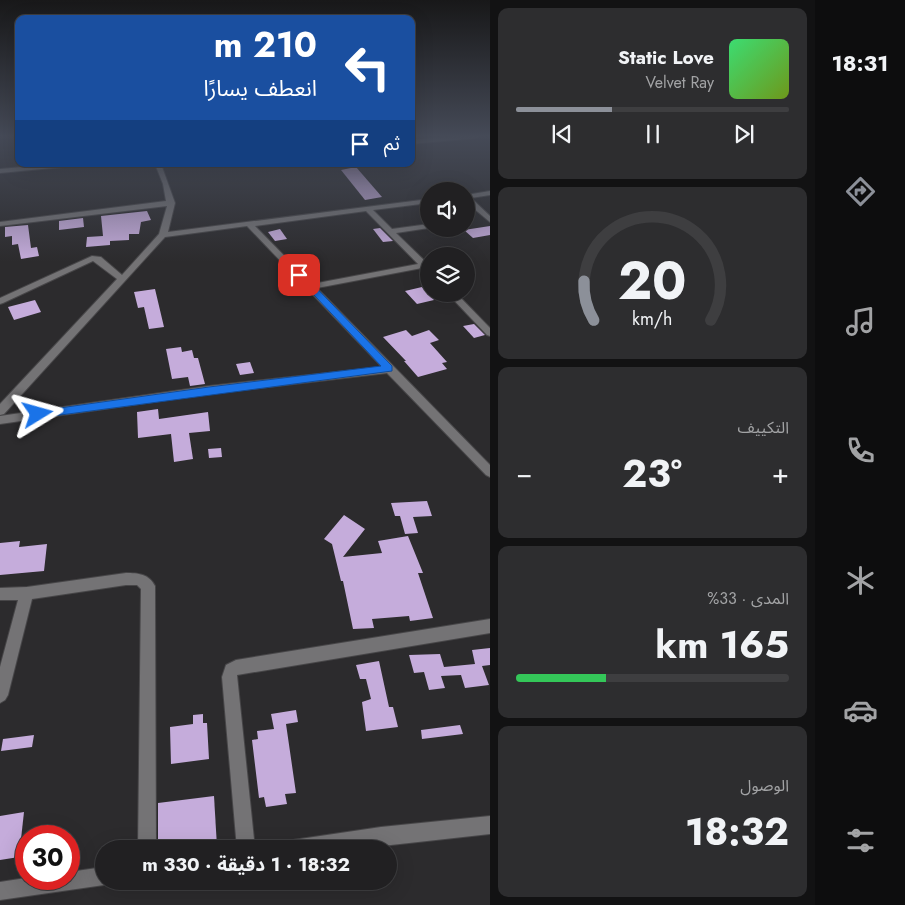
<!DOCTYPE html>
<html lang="ar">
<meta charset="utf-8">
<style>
body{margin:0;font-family:Jost,"Noto Sans Arabic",sans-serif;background:#2d2d2f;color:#f1f3f6;direction:rtl;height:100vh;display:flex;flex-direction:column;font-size:19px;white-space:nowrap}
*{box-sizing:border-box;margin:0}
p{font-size:16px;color:#a2a3a5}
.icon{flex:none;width:28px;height:28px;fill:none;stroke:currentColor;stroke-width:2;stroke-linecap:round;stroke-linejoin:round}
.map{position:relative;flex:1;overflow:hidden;direction:ltr}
.sheet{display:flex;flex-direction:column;gap:8px;padding:8px;background:#121213;width:325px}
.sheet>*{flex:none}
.banner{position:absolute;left:15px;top:15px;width:400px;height:152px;border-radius:10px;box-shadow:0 5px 20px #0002,0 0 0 1px #3e3e40;direction:rtl;background:#1a4fa0;color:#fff;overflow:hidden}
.tools{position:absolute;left:420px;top:182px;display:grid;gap:10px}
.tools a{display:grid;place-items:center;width:55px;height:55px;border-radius:50%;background:#212022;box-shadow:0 5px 20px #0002,0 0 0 1px #3e3e40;font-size:25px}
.speed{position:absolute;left:15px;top:825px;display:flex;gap:10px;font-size:25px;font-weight:700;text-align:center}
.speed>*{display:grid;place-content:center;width:65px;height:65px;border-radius:50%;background:#212022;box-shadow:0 5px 20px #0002,0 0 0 1px #3e3e40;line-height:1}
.speed .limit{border:8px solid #d22;background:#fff;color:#111}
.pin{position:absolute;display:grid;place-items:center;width:42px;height:42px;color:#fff;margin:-21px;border-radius:10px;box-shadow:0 2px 8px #0006}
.me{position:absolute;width:55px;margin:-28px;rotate:82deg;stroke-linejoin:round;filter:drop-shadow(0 0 4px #0008)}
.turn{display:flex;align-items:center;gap:18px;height:105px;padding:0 15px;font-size:22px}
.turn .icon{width:65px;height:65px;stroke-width:2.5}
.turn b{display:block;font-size:35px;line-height:42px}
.then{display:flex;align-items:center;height:48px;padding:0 15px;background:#0003;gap:10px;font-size:19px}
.big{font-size:38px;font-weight:700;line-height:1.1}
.sheet .tile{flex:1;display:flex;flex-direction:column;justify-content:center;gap:8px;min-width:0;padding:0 18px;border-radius:10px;background:#2d2d2f}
.sheet .dial{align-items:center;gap:0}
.dial svg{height:130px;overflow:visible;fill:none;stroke:#3e3e40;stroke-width:7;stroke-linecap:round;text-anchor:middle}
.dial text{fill:#f1f3f6;stroke:none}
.song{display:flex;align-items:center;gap:15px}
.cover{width:60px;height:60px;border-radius:8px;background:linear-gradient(135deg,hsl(140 70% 55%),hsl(80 70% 35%))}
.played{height:5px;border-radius:2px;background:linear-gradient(90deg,#8c9099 35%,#3e3e40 35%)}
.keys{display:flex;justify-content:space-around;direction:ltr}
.heat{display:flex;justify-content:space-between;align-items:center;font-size:28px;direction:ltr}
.charge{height:8px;border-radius:4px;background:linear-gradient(90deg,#34c759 33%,#3e3e40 0)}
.trip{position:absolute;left:95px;top:840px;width:302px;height:50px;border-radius:25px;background:#212022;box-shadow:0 5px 20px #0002,0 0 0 1px #3e3e40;font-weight:700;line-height:50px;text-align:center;direction:rtl}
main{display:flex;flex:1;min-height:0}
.menu{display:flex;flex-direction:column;width:90px;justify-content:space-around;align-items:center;background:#0d0d0e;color:#a2a3a5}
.menu .icon{width:35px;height:35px}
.menu .active{color:#8c9099}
.menu b{font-size:22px;color:#f1f3f6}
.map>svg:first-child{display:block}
.building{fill:#c5acdb}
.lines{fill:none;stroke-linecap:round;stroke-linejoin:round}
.minor-casing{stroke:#474648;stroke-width:2}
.minor{fill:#747375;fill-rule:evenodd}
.route{fill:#1a73e8;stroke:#114b97}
</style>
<main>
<nav class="menu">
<b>18:31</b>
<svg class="icon active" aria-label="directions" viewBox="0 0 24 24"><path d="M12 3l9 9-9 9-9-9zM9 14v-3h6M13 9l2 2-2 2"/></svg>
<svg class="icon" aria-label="music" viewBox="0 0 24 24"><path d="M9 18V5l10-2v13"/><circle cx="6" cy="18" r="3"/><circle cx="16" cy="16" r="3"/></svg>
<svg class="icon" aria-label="phone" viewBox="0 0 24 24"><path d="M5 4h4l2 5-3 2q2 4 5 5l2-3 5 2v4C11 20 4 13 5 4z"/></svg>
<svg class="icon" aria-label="climate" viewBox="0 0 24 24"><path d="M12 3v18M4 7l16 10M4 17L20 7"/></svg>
<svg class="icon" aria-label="car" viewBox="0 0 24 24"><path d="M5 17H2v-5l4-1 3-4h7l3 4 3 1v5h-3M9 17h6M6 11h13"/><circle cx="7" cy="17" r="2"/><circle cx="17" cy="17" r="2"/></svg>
<svg class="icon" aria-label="filters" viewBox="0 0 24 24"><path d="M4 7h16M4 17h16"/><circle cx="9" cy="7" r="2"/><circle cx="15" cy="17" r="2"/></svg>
</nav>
<section class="sheet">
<div class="tile">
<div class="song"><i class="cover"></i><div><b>Static Love</b><p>Velvet Ray</p></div></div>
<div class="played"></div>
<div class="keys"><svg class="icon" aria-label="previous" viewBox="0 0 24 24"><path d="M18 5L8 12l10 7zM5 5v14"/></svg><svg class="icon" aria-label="pause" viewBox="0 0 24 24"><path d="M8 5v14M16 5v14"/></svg><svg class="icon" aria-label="next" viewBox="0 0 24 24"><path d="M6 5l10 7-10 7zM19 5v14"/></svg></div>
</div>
<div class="tile dial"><svg viewBox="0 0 100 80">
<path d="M14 69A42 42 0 1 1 86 69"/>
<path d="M14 69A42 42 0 0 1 8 45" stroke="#8c9099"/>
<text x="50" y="56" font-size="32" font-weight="700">20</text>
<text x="50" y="72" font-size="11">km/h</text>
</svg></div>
<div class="tile"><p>التكييف</p>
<div class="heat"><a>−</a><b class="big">23°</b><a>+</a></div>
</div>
<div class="tile"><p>المدى · 33%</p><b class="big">165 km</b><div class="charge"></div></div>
<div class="tile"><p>الوصول</p><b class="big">18:32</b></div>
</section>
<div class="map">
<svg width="490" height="905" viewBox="0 0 490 905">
<rect width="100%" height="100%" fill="#2c2b2d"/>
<g class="building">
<polygon points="356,167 382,197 365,200 341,170"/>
<polygon points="147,211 151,220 141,222 139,234 129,234 129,240 110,241 110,245 86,247 87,237 103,236 101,216"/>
<polygon points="83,218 84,227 59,230 59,221"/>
<polygon points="28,225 31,248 37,247 39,256 21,259 18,244 12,245 12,236 5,237 5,227"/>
<polygon points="490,226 490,235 473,238 464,230"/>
<polygon points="380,228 393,241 383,242 373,229"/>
<polygon points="280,229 287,239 275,241 268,232"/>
<polygon points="422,287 434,300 417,304 405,291"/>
<polygon points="155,289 164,327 149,329 144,307 138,308 134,292"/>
<polygon points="35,300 41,312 14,320 8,307"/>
<polygon points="474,324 485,335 474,338 463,326"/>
<polygon points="406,330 412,336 429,330 439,340 430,343 447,362 442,363 447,369 418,377 404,361 406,361 383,337"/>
<polygon points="181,347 182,352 192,350 194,358 198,358 205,384 190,386 188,377 172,379 166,349"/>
<polygon points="250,362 254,373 240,375 236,364"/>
<polygon points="158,409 159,419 208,412 210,431 189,433 193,459 174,462 171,434 138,438 137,412"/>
<polygon points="221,448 222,457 209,458 208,449"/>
<polygon points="427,501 432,516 413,517 418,533 405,534 400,516 395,516 391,503"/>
<polygon points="344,515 365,529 343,557 382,553 378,541 408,536 423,573 418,573 433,618 410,621 409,616 372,619 374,628 353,629 343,581 341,581 332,544 324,539"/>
<polygon points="20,541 19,547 47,544 44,571 0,575 0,543"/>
<polygon points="490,648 490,665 482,666 489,685 465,688 461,675 441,676 445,688 429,690 424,672 414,673 409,655 440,654 444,667 475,664 472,650"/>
<polygon points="379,661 389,707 393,707 398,727 366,731 362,702 371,699 366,679 360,679 356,665"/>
<polygon points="296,710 298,722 286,724 296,793 285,794 287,804 266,807 264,797 259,798 252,740 258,739 257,731 274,729 271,714"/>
<polygon points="203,714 203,723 207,723 209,759 171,764 170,727 193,724 193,715"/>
<polygon points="460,725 463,734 422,739 421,730"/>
<polygon points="34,735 32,747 1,751 3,739"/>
<polygon points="214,796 217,847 158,849 158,803"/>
<polygon points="24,812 19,857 0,860 0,816"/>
</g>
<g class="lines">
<defs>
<g id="minor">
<polygon points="459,136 479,136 476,138 411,144 411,140"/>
<polygon points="56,164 77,164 74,166 0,173 0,169"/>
<path d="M155 164H161L175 203 168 232 429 199V203L373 210 392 229 429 224V228L396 233 429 265V270L422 268 317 288 490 465V477L486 475 387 373 209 394 0 424V416L209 386 382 367 247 226 165 237 4 414 0 415V404L117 279 93 261 3 303 0 304V298L92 256 101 257 122 275 159 234 167 206 0 226V222L166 201 163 184ZM366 211 418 264 312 284 255 226Z"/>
<polygon points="490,191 490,195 471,198 490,216 490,222 466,202 466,195"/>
<polygon points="448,294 457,294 490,328 490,336 487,335"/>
<path d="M126 573C138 573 149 574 155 586L156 849H138L141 589 137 585H126L32 599 8 695 5 700 0 703V667L18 600H0V588L27 587Z"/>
<polygon points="490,619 490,633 237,675 255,849 237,849 222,677 226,665 236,660"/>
<polygon points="490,816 490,834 355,849 284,849 287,843 293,840 381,827"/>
<polygon points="104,867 104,881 111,881 104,885 0,900 0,882 26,878 69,879 69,872"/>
</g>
</defs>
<use href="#minor" class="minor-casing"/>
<use href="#minor" class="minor"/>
</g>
<linearGradient id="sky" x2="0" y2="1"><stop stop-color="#181819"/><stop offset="0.52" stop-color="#454a57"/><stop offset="1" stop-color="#454a57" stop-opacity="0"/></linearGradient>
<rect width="490" height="262" fill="url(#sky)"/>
<polygon class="route" points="296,273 302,273 392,366 392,371 38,418 33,414 38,411 209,387 381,366 296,276"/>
</svg>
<div class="tools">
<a><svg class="icon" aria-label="sound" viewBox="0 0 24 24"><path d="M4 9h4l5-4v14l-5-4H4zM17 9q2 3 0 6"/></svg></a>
<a><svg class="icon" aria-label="layers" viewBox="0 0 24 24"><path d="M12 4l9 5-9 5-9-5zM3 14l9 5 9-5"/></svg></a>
</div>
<div class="speed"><div class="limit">30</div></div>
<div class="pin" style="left:299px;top:275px;background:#d93025"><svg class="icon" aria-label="arrive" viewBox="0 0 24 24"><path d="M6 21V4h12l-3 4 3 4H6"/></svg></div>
<svg class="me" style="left:38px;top:414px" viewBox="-20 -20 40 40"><path d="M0-17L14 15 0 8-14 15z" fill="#1a73e8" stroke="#fff" stroke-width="4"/></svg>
<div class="trip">18:32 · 1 دقيقة · 330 m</div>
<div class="banner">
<div class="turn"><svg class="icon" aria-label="left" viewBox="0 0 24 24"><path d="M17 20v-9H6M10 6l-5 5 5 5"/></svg><div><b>210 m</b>انعطف يسارًا</div></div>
<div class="then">ثم<svg class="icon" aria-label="arrive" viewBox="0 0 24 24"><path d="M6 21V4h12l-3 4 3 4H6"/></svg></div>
</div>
</div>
</main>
